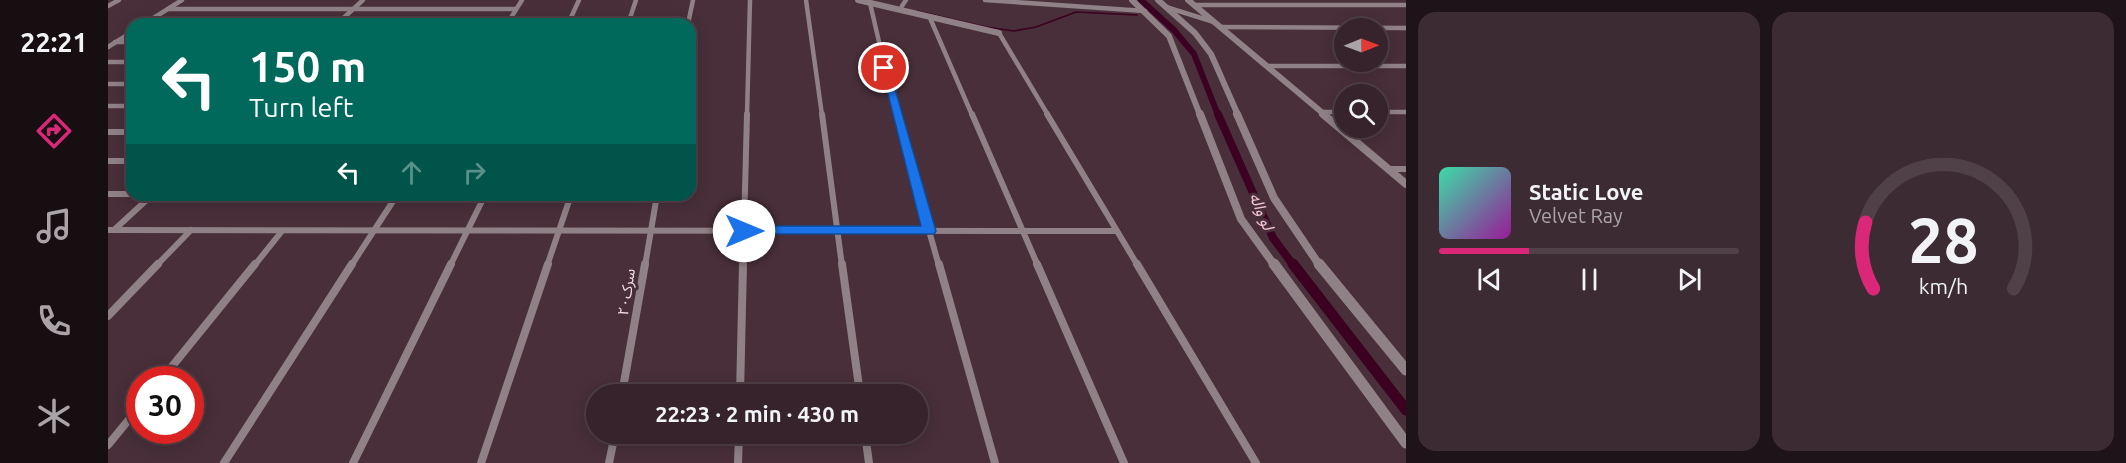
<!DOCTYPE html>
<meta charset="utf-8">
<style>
body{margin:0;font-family:Ubuntu,"Noto Sans Arabic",sans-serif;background:#3d2b33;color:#f1f3f6;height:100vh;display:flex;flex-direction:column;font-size:22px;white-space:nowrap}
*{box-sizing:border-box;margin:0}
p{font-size:20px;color:#aaa4a9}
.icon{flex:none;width:33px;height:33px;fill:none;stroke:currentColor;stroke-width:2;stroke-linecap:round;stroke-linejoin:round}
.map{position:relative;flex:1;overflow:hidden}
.sheet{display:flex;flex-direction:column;gap:12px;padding:12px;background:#1e1318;width:720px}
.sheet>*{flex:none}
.top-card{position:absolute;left:18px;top:18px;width:570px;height:183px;border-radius:18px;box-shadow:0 3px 15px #0003,0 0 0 2px #504047;background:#00695c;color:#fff;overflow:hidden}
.needle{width:39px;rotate:89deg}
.fabs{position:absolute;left:1226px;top:18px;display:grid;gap:12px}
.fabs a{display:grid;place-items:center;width:54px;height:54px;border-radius:50%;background:#36232b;box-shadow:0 3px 15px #0003,0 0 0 2px #504047;font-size:30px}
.speed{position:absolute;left:18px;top:366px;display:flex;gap:12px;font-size:30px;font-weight:700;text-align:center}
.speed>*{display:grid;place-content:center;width:78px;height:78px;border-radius:50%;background:#36232b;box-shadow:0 3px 15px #0003,0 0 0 2px #504047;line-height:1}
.speed .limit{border:9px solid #d22;background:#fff;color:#111}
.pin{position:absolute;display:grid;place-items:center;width:51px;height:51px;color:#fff;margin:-26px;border:3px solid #fff;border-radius:50%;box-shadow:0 2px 6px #0007}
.me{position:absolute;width:66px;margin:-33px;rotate:90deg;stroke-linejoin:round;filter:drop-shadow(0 0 4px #0008)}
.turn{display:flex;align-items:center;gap:21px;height:126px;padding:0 24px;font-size:27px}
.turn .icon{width:78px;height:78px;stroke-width:2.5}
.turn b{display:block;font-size:42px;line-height:51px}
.lanes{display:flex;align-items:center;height:57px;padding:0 24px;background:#0003;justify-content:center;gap:30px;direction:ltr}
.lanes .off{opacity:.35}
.sheet .widget{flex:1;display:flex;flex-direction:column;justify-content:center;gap:9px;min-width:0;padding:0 21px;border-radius:18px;background:#3d2b33}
.sheet .dial{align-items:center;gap:0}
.dial svg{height:156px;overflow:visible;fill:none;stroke:#504047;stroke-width:7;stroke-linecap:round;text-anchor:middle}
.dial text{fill:#f1f3f6;stroke:none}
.song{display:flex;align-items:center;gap:18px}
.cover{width:72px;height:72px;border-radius:9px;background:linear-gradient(135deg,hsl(160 70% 55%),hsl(300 70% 35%))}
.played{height:6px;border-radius:3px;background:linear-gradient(90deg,#db2777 30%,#504047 30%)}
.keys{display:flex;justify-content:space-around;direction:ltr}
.sheet .tiles{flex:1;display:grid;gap:12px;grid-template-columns:repeat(2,1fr)}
.trip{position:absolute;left:478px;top:384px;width:342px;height:60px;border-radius:30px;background:#36232b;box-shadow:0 3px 15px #0003,0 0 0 2px #504047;font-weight:700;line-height:60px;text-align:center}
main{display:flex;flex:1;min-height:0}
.menu{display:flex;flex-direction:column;width:108px;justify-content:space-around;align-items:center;background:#160e11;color:#aaa4a9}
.menu .icon{width:42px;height:42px}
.menu .active{color:#db2777}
.menu b{font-size:27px;color:#f1f3f6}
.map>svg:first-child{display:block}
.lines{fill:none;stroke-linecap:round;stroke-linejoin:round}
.stream{stroke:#3c0020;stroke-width:1.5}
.canal-far2{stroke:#3c0020;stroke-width:6}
.canal-far1{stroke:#3c0020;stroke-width:8}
.canal{stroke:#3c0020;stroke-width:11}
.minor-far2{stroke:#8f8186;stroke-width:4.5}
.minor-far1{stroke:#8f8186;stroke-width:6}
.minor{stroke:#8f8186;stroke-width:8}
.tertiary-far2{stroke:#8f8186;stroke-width:6}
.tertiary-far1{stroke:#8f8186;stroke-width:8}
.tertiary{stroke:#8f8186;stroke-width:11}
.route{fill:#1a73e8;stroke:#114b97;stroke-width:1.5}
.labels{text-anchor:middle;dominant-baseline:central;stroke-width:6;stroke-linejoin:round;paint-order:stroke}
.street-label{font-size:15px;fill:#efdee4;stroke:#482f39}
.water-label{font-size:16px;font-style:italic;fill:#f6c4d7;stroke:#482f39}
</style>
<main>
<nav class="menu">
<b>22:21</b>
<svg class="icon active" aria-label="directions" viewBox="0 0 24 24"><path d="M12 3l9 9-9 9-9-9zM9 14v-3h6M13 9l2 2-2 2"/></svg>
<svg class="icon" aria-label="music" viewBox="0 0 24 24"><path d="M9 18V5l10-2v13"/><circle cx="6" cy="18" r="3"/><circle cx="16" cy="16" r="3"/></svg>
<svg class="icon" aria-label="phone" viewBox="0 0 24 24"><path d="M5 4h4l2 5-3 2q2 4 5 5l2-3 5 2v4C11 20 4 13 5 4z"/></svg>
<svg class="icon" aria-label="climate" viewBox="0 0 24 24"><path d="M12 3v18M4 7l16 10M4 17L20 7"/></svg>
</nav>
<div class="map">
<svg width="1298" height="463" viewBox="0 0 1298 463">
<rect width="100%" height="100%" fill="#482f39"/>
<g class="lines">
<polyline class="stream" points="809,11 878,27 906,31 928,27 968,12 1029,15"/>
<polyline class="canal-far2" points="1033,0 1066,30 1086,54 1110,115"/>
<polyline class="canal-far1" points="1110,114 1165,238 1186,266"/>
<polyline class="canal" points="1185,264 1298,410"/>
<g class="minor-far2">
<polyline points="698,0 714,115"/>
<polyline points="877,0 1037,11"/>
<polyline points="762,3 788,115"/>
<polyline points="1086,5 1298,5"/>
<polyline points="0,6 11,0"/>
<polyline points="794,6 798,0"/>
<polyline points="1058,7 1106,22"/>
<polyline points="60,9 408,9"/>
<polyline points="822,18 864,115"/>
<polyline points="36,24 74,0"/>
<polyline points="229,24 255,0"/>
<polyline points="399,24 414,0"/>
<polyline points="460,24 471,0"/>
<polyline points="520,24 528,0"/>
<polyline points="580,24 585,0"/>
<polyline points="1112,27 1298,28"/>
<polyline points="891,33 940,115"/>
<polyline points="7,42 24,42"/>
<polyline points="0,47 24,32"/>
<polyline points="0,62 24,62"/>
<polyline points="1159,66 1298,66"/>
<polyline points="0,84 24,84"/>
<polyline points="0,106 24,106"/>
<polyline points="1213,112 1236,112"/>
<polyline points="1269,112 1298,112"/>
<polyline points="639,115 642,0"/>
</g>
<g class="minor-far1">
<polyline points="714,114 734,266"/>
<polyline points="788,114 831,266"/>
<polyline points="864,114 930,266"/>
<polyline points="939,114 1030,266"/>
<polyline points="0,132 24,132"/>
<polyline points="0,161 24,161"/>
<polyline points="1280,169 1298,169"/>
<polyline points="0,194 24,194"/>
<polyline points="0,230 1008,231"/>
<polyline points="6,230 44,195"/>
<polyline points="48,266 83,230"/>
<polyline points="146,266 174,231"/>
<polyline points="243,266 289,195"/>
<polyline points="342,266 377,195"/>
<polyline points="439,266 463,195"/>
<polyline points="537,266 549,195"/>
<polyline points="635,266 639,114"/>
</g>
<g class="minor">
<polyline points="734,264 752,394"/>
<polyline points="831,264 887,463"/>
<polyline points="929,264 1016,463"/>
<polyline points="1029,264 1148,463"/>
<polyline points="0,316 50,264"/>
<polyline points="53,380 147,264"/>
<polyline points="514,394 537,264"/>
<polyline points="632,394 635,264"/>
<polyline points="757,434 761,463"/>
<polyline points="0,445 32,406"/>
<polyline points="116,463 244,264"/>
<polyline points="245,463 343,264"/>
<polyline points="373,463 440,264"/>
<polyline points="501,463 507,434"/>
<polyline points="630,463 631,434"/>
</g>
<g class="tertiary-far2">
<polyline points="750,0 891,33"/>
<polyline points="1024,0 1061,36 1092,115"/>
<polyline points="1050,0 1087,33 1103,54 1130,115"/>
<polyline points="1080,0 1217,115"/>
</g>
<g class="tertiary-far1">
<polyline points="1092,114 1133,219 1167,266"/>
<polyline points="1129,114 1166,198 1212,266"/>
<polyline points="1215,114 1298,184"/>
</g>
<g class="tertiary">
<polyline points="1166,264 1298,443"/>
<polyline points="1211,264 1298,370"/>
</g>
</g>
<polygon class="route" points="773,66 781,68 828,231 826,234 631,234 631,228 636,226 813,226"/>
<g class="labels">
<g class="street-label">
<text transform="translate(518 292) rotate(-81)">سرک۲۰</text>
</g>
<g class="water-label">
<text transform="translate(1154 211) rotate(67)">لو واله</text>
</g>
</g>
</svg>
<div class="fabs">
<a><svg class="needle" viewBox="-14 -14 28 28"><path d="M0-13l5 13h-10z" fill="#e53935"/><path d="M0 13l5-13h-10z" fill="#aaa4a9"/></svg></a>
<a><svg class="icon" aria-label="search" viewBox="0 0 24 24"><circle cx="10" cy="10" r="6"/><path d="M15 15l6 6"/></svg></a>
</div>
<div class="speed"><div class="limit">30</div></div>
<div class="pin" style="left:776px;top:68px;background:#d93025"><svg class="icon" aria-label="arrive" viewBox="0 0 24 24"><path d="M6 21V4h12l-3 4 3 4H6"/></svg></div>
<svg class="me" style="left:636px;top:231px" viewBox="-20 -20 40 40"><circle r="19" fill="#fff"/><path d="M0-13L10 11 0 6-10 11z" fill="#1a73e8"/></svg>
<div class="trip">22:23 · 2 min · 430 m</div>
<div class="top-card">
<div class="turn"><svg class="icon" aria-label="left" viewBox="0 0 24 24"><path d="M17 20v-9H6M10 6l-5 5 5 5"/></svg><div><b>150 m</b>Turn left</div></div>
<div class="lanes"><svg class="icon" aria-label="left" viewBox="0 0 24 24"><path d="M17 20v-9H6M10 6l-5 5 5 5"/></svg><svg class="icon off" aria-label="ahead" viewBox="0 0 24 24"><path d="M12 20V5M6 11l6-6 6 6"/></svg><svg class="icon off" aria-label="right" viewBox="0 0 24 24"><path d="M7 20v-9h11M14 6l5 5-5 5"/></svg></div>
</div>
</div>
<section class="sheet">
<div class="tiles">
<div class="widget">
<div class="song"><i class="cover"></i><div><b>Static Love</b><p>Velvet Ray</p></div></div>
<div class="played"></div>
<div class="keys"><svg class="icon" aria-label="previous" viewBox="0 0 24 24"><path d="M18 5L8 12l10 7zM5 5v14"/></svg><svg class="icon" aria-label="pause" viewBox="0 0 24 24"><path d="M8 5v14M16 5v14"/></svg><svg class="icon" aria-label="next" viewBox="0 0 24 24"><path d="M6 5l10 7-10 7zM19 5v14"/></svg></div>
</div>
<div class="widget dial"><svg viewBox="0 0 100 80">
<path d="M14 69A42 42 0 1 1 86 69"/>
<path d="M14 69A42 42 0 0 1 10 35" stroke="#db2777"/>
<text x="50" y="56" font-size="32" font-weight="700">28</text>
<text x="50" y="72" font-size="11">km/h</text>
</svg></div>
</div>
</section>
</main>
